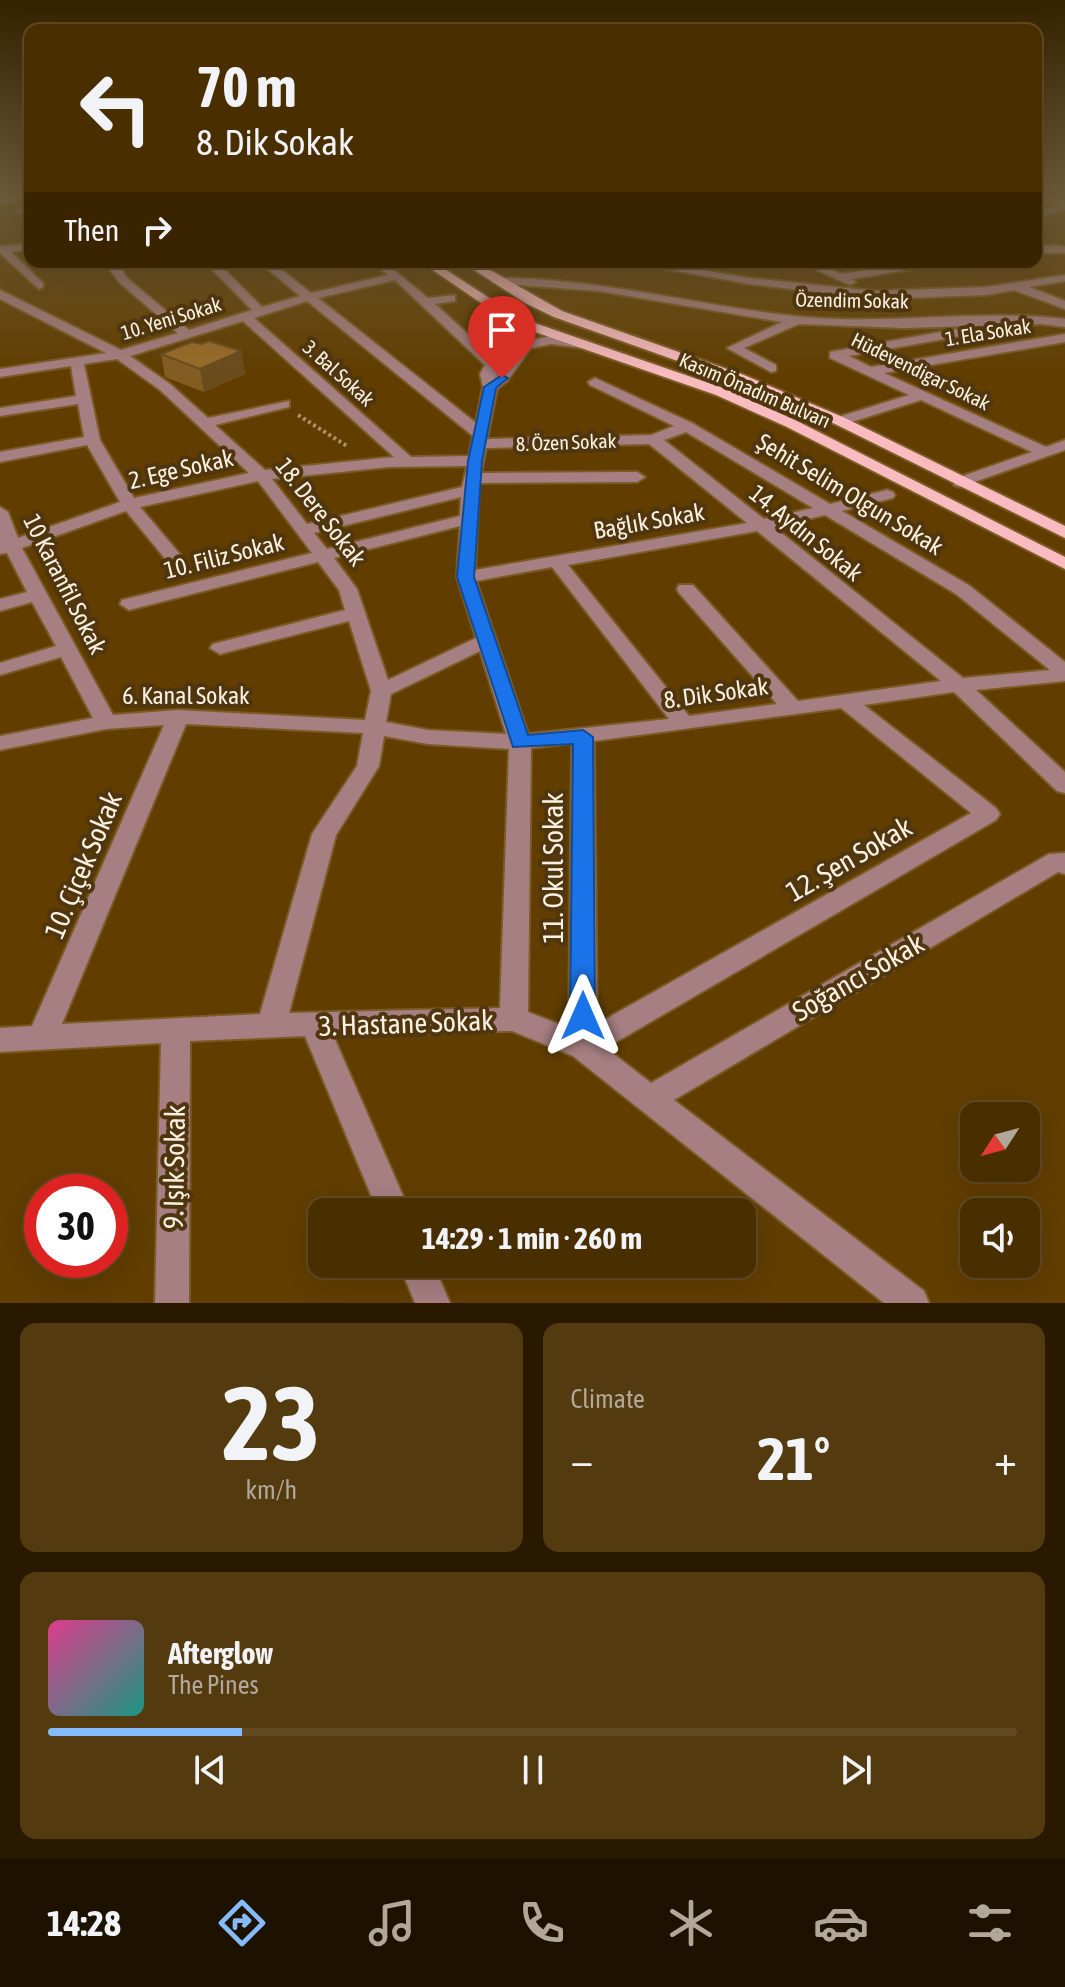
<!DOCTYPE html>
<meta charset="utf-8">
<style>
body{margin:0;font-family:"Asap Condensed",sans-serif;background:#533a0f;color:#f1f3f6;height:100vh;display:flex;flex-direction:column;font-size:30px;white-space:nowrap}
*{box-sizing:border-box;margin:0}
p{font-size:26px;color:#b1a899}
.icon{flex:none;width:44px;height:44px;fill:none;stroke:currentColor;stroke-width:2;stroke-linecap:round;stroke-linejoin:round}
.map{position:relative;height:1303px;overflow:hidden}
.drawer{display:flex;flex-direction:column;gap:20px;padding:20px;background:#281900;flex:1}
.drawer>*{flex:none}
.guide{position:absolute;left:24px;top:24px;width:1018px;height:244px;border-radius:16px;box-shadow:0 8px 32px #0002,0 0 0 2px #614a22;background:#492e00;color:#f1f3f6;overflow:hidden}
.needle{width:52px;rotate:234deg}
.controls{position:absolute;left:960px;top:1102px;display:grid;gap:16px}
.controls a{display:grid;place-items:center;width:80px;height:80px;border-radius:16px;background:#492e00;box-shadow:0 8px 32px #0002,0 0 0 2px #614a22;font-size:40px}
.speed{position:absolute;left:24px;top:1174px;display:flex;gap:16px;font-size:40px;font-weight:700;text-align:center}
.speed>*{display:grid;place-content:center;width:104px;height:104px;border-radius:50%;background:#492e00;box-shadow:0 8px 32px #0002,0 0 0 2px #614a22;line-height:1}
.speed .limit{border:12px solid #d22;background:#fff;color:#111}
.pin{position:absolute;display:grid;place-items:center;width:68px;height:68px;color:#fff;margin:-82px -34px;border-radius:50% 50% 50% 0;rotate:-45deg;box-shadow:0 0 8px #0007}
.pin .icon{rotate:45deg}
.me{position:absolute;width:88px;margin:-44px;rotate:0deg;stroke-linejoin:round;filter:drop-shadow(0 0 6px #0008)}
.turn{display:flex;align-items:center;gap:28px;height:168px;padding:0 40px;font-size:36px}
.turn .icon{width:104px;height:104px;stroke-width:2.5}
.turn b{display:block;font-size:56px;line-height:68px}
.then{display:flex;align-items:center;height:76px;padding:0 40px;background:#0003;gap:16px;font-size:30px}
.big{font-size:60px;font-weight:700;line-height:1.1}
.drawer .tile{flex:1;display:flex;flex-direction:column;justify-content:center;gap:12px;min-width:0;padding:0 28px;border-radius:16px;background:#533a0f}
.drawer .dial{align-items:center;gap:0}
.dial b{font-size:104px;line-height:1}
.song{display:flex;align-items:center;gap:24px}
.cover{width:96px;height:96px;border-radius:12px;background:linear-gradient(135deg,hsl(330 70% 55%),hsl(170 70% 35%))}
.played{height:8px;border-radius:4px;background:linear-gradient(90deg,#86bbfb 20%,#614a22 20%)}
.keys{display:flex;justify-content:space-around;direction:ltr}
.heat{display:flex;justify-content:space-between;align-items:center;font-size:44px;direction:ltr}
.drawer .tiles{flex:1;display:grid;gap:20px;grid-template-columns:1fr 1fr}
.tile:last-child{grid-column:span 2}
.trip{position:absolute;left:308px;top:1198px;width:448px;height:80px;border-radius:16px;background:#492e00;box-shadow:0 8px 32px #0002,0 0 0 2px #614a22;font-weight:700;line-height:80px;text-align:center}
.tab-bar{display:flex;height:128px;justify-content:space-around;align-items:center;background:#1d1200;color:#b1a899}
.tab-bar .icon{width:56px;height:56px}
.tab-bar .current{color:#86bbfb}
.tab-bar b{font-size:36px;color:#f1f3f6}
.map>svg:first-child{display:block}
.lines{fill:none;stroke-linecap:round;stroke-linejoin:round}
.minor-casing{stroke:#7a5b24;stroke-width:4}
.major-casing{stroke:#7a5b24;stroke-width:4}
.path{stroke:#a89169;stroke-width:4;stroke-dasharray:3 3;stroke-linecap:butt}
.minor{fill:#a67f82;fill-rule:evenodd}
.major{fill:#f9bbc0;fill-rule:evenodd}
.wall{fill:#835c22}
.shaded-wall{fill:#6a4b1c}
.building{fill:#986b28;stroke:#6a4b1c;stroke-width:2}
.route{fill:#1a73e8;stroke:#114b97;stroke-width:2}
.labels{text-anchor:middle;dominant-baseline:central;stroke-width:8;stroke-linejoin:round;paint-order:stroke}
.far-street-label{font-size:20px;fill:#fbf1e3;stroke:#50360f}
.street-label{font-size:24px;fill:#fbf1e3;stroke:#50360f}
.near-street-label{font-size:28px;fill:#fbf1e3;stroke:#50360f}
</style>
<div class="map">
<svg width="1065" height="1303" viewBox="0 0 1065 1303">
<rect width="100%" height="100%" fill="#613e00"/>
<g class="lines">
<defs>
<g id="minor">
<polygon points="30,193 30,199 0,204 0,198"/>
<polygon points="1036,193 1065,200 1065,209 1036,219 1036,213 1060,205 1036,198"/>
<polygon points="30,208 30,214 16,212 17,210"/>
<polygon points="30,243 30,249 11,252 43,283 43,287 39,289 0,253 0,247"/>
<polygon points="1054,245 1065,247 1065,253 1036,253 1036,247"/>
<path d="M104 262H116L128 279 189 330 252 310 205 262H217L262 307 300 296 259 262H272L311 293 388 275 371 262H384L428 298 455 295V301L435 304 491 355 512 318H520L522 321 495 377 522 342 551 336 587 341V347L582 348 551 344 531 348 507 381 497 389 487 439 651 435 674 426 590 385 588 382 595 378 692 423 830 504 887 490 893 492 895 495 893 498 842 511 970 586 1065 662V681L976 690 1065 772V793L1057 791 954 692 864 705 996 808 1000 814 996 820 606 1048 651 1083 1049 854 1065 853V874L1058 872 674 1100 924 1291 929 1303H884L573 1056 512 1031 333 1035 410 1212H378L305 1036 190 1041 189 1303H155L161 1043 0 1052V1028L32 1026 164 725 106 729 0 750V736L93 718 61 657 0 675V663L56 646 32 602 0 611V599L27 592 7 553 0 554V507L8 512 18 538 120 502 87 445 0 462V452L84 437 78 404 0 416V408L76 396 71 366 0 377V369L106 353 0 299V290L121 350 178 333 120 283ZM395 280 485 365 480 374 483 387 476 423 318 298ZM307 301 473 436 469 456 411 457 254 318ZM243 321 394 457 265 470 215 425 289 407V401L208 418 170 384 130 356ZM117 359 160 390 249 473 134 498 100 440 84 364ZM686 432 813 508 764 519 664 440ZM649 444 747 523 475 570 479 483 637 482 645 477 637 472 481 473 486 448ZM467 466 462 487 307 524 272 479 389 467ZM258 481 312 553 122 600 120 604 129 610 318 562 339 590 345 610 213 644 210 648 220 654 349 621 371 691 365 720 178 710 113 715 22 548 126 511 172 567H184L187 563 184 559 140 507ZM461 497 460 516 327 549 314 533ZM825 515 956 594 1050 670 963 678 774 527ZM460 526 457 577 476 638 388 680 357 589 334 558ZM757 531 941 681 798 701 693 585H679L677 589 679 593 777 704 689 716 568 565ZM552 567 669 719 528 734 476 581ZM480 651 506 734 428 730 386 722 391 694ZM841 708 971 813 597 1024 594 741ZM186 724 363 733 357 766 312 834 260 1014 62 1024ZM384 736 428 744 509 749 500 1008 289 1013 336 835 379 766ZM572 743 569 1028 528 1012 531 748Z"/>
<polygon points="628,262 654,262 749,278 875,291 986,287 1065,275 1065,281 1029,287 1065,301 1065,309 1014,290 986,295 875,299 749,284"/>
<polygon points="799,262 814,262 841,274 923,262 953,262 852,279 856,282 850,285"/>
<path d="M497 278C601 278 701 307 804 317 890 325 981 309 1065 319V327L1041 324 904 328 799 324 744 348 776 365V371L771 372 727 348 782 322 599 291 493 283V279Z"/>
<polygon points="968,327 972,328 972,334 849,356 871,367 1065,334 1065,342 884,373 1046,447 1065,440 1065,450 960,487 954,485 954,479 1032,452 921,400 845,424 835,424 835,418 909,395 830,358 830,352"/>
<polygon points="399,1264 433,1264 450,1303 415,1303"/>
</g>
<g id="major">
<polygon points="421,262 434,262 520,318 726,389 797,421 1065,557 1065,569 787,427 716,395 512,324"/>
<polygon points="462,262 476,262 562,311 744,375 845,418 1065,526 1065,538 835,424 734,381 554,317 525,303"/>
</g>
</defs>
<use href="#minor" class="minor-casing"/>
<use href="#major" class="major-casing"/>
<polyline class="path" points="298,415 347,446"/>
<use href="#minor" class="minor"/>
<use href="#major" class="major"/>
</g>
<polygon class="wall" points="241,351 245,374 204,392 165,377 161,354"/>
<polygon class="shaded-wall" points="241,351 245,374 204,392 200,369"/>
<polygon class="building" points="209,341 241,351 200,369 161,354 192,342 201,344"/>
<linearGradient id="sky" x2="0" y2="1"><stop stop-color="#352200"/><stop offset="0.51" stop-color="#6a5837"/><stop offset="1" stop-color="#6a5837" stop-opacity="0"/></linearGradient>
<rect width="1065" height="375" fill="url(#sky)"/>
<polygon class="route" points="502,375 508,378 496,388 482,461 474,577 528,735 583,730 593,737 595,1016 592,1024 583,1027 574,1024 570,1016 573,744 513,747 457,577 468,461 484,387"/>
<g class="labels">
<g class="far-street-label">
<text transform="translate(852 300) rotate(1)">Özendim Sokak</text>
<text transform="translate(171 318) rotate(-17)">10. Yeni Sokak</text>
<text transform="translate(988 332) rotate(-9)">1. Ela Sokak</text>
<text transform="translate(921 371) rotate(26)">Hüdevendigar Sokak</text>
<text transform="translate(339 373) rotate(42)">3. Bal Sokak</text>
<text transform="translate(755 390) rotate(23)">Kasım Önadım Bulvarı</text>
<text transform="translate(566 442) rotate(-2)">8. Özen Sokak</text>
</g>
<g class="street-label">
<text transform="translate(181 469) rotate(-13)">2. Ege Sokak</text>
<text transform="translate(850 494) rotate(31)">Şehit Selim Olgun Sokak</text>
<text transform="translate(321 512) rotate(52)">18. Dere Sokak</text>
<text transform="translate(649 521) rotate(-10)">Bağlık Sokak</text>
<text transform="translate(806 533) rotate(39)">14. Aydın Sokak</text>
<text transform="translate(224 556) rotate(-14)">10. Filiz Sokak</text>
<text transform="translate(65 584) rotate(63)">10 Karanfil Sokak</text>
<text transform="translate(716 693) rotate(-8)">8. Dik Sokak</text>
<text x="186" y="695">6. Kanal Sokak</text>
</g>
<g class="near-street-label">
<text transform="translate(849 859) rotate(-30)">12. Şen Sokak</text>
<text transform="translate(83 865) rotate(-67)">10. Çiçek Sokak</text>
<text transform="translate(553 868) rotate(-90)">11. Okul Sokak</text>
<text transform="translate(858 977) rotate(-30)">Soğancı Sokak</text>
<text transform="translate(406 1023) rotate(-2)">3. Hastane Sokak</text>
<text transform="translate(174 1167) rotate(-89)">9. Işık Sokak</text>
</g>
</g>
</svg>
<div class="controls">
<a><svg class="needle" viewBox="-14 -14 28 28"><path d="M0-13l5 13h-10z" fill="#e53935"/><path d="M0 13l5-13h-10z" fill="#b1a899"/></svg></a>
<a><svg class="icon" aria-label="sound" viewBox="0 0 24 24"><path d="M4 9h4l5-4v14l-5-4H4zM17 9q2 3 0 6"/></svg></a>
</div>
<div class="speed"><div class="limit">30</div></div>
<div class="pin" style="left:502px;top:378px;background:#d93025"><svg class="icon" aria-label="arrive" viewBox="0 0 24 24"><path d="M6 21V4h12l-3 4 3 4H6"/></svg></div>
<svg class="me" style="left:583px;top:1016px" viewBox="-20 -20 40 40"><path d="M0-17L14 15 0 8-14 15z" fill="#1a73e8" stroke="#fff" stroke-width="4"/></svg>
<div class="trip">14:29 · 1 min · 260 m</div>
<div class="guide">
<div class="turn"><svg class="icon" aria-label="left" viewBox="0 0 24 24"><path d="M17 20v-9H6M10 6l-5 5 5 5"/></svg><div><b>70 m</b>8. Dik Sokak</div></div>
<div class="then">Then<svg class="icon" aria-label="right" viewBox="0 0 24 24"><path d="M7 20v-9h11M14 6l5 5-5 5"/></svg></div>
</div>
</div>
<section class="drawer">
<div class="tiles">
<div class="tile dial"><b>23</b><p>km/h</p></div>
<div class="tile"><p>Climate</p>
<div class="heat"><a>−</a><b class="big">21°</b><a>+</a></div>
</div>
<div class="tile">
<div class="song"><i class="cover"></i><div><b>Afterglow</b><p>The Pines</p></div></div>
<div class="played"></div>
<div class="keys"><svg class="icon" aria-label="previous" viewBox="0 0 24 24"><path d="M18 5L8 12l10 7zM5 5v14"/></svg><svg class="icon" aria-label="pause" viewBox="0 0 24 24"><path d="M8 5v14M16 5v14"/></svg><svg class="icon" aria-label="next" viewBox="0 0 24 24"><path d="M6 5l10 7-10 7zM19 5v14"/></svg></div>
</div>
</div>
</section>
<nav class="tab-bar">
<b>14:28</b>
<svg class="icon current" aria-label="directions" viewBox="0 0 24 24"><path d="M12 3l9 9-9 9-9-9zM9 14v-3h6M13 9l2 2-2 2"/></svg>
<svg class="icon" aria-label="music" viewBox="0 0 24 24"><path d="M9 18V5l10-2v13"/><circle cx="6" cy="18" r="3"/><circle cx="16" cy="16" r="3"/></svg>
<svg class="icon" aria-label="phone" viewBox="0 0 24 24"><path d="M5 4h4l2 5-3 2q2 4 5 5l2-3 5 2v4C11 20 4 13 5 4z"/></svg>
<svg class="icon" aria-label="climate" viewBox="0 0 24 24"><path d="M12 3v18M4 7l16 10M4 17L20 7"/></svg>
<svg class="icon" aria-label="car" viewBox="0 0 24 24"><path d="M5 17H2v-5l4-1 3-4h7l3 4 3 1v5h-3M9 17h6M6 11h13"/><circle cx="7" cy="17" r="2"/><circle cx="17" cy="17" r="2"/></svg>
<svg class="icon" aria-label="filters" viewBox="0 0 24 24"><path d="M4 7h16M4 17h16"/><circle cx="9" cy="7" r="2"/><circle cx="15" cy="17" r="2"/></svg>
</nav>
